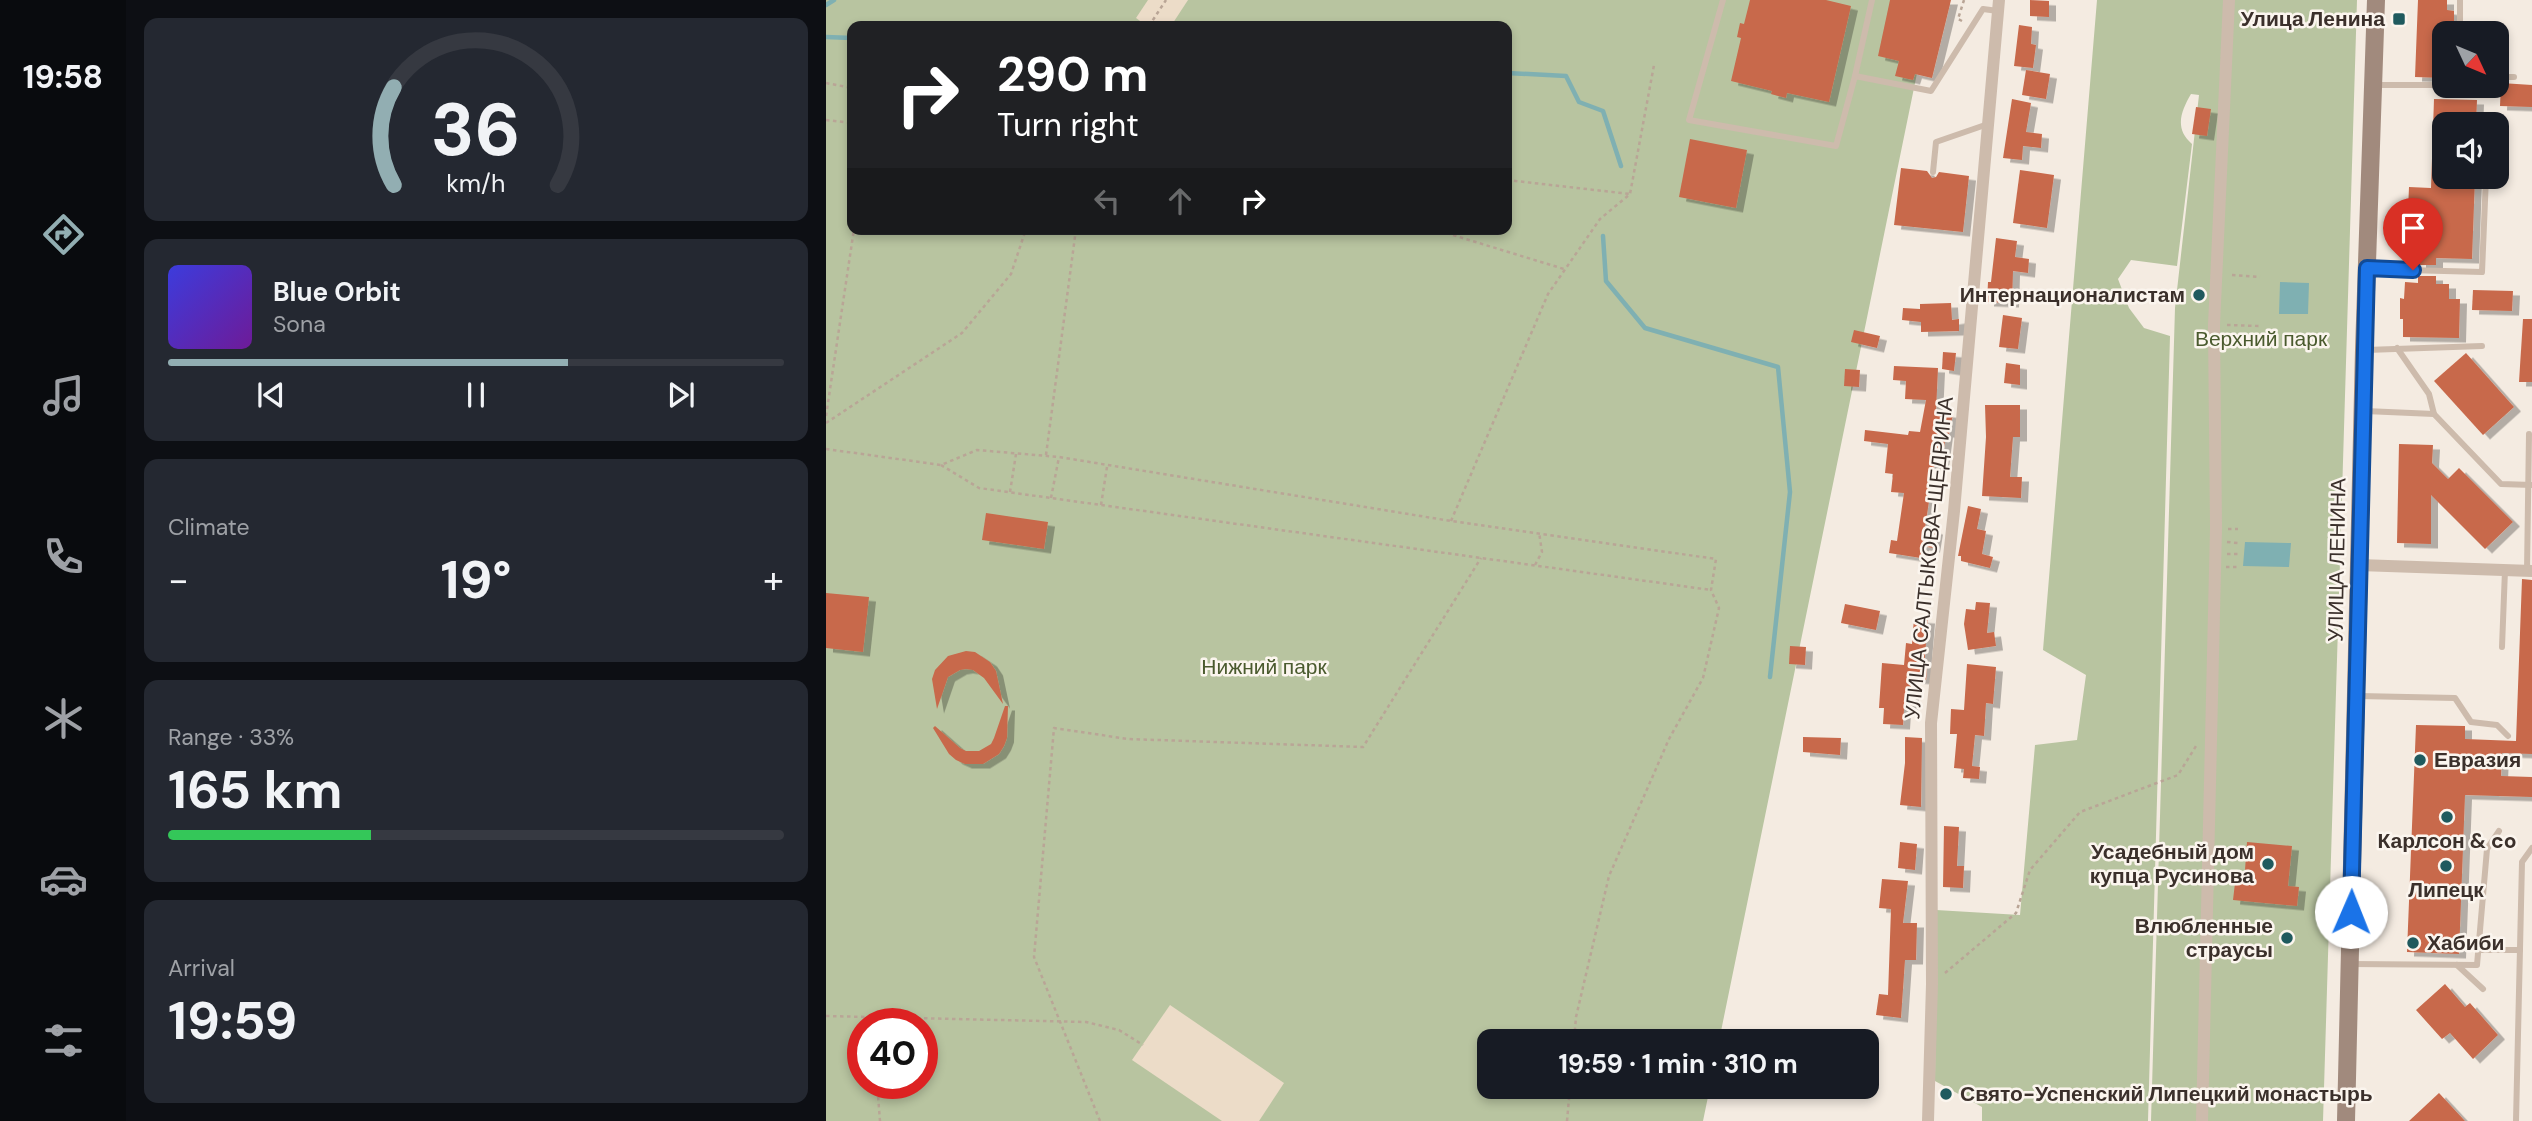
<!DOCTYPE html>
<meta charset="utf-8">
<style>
body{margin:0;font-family:"DM Sans",sans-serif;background:#242831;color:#f1f3f6;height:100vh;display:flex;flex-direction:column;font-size:26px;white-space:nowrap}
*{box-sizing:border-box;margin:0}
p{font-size:23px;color:#9ea1a6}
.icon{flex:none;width:38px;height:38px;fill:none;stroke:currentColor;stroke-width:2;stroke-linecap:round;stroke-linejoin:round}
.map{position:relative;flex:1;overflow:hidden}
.side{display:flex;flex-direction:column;gap:18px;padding:18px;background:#0d0f14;width:700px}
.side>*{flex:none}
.banner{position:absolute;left:21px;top:21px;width:665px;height:214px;border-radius:14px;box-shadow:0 4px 10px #0003;background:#202124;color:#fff;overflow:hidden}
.needle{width:46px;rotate:134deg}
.buttons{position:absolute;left:1606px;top:21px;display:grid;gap:14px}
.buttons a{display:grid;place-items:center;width:77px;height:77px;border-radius:14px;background:#171b24;box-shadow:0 4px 10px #0003;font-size:35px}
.speed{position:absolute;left:21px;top:1008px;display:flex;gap:14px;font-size:35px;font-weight:700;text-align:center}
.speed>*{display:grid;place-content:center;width:91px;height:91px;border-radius:50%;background:#171b24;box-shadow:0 4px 10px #0003;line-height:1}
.speed .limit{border:10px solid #d22;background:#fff;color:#111}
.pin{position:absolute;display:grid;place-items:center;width:60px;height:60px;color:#fff;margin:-72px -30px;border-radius:50% 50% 50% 0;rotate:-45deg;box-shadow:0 0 7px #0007}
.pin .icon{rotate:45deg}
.me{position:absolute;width:77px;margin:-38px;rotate:1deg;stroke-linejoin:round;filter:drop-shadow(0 0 5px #0008)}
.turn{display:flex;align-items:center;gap:24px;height:147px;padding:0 35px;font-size:32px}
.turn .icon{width:91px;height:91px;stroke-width:2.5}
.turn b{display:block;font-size:49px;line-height:60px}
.lanes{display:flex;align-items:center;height:66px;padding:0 35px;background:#0003;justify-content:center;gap:35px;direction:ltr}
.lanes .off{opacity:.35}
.big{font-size:52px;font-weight:700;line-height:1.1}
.side .card{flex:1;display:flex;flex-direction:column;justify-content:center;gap:10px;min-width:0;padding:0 24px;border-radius:14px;background:#242831}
.side .dial{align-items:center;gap:0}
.dial svg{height:182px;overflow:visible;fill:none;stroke:#363941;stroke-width:7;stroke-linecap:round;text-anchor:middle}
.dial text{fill:#f1f3f6;stroke:none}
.song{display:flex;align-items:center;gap:21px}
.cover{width:84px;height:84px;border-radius:10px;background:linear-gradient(135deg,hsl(240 70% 55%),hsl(280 70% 35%))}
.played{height:7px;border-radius:4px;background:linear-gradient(90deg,#92aeb2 65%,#363941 65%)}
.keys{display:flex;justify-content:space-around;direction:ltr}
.heat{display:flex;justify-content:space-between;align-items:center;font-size:38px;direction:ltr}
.charge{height:10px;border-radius:5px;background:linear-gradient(90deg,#34c759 33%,#363941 0)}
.trip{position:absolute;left:651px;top:1029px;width:402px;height:70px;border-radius:14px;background:#171b24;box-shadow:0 4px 10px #0003;font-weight:700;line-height:70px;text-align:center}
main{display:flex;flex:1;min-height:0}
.dock{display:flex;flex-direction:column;width:126px;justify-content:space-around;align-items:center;background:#090b0e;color:#9ea1a6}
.dock .icon{width:49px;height:49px}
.dock .active{color:#92aeb2}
.dock b{font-size:32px;color:#f1f3f6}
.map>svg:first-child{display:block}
.green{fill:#b8c4a0;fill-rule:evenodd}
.plaza{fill:#ecdcc8}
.water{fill:#7fb0b2}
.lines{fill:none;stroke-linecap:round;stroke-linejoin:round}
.stream{stroke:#7fb0b2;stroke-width:4.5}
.building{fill:#c8694b;filter:url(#shadow)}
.path{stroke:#b9a596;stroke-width:2.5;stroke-dasharray:3.5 3.5;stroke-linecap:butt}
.lane{stroke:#cdbbac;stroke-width:6}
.street{stroke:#cdbbac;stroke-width:12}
.secondary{stroke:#a18a7d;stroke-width:18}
.route-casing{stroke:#114b97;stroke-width:18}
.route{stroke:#1a73e8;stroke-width:12}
.poi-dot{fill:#1f5a5e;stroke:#fbf5ee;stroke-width:2.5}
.labels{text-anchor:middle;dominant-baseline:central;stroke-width:5;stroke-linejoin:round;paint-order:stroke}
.poi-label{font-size:21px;font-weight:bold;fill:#3b302b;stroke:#fbf5ee;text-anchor:end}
.park-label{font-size:21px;fill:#4a5a2e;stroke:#fbf5ee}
.street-label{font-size:21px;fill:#3b302b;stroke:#fbf5ee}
</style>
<main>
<nav class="dock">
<b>19:58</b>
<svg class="icon active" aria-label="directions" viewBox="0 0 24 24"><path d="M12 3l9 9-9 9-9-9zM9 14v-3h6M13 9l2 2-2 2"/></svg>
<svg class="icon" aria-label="music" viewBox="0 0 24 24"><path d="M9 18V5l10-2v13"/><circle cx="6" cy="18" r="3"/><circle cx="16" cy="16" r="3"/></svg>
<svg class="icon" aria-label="phone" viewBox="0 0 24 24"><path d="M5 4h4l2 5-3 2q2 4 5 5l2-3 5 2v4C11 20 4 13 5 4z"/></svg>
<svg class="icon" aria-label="climate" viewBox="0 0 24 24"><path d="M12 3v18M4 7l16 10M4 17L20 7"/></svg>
<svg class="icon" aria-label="car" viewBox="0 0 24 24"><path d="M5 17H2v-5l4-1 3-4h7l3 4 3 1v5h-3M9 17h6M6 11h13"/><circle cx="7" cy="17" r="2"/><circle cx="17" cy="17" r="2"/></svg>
<svg class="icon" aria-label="filters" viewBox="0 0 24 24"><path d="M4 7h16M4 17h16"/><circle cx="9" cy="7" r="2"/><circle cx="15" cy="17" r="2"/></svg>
</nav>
<section class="side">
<div class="card dial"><svg viewBox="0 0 100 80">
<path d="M14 69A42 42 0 1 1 86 69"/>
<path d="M14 69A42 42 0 0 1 14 26" stroke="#92aeb2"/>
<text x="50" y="56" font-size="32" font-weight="700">36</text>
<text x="50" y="72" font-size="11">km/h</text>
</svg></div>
<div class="card">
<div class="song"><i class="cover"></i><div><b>Blue Orbit</b><p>Sona</p></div></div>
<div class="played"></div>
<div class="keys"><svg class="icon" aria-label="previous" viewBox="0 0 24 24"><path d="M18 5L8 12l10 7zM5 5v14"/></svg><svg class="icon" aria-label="pause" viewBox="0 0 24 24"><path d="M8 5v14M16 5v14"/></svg><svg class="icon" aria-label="next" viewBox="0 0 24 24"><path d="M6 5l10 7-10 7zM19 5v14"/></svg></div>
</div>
<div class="card"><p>Climate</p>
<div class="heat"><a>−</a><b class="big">19°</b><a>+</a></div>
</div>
<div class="card"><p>Range · 33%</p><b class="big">165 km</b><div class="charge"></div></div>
<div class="card"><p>Arrival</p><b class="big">19:59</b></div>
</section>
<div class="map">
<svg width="1706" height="1121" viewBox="0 0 1706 1121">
<defs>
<filter id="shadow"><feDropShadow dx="7" dy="4.5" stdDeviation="0" flood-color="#0004"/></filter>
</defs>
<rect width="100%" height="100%" fill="#f4ebe1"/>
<g class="green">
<path d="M0 0H1106L893 1041H663V1087H884L877 1121H0ZM26 26H681V229H26ZM37 1024H96V1083H37Z"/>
<path d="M1271 0H1531L1497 1121H1325L1349 308 1373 95 1365 94C1355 111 1348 129 1366 144L1351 266 1305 260 1292 279 1303 308 1318 328 1344 336 1322 1121H1156V1107L1109 1081 1110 910 1194 915 1209 745 1251 740 1260 675 1217 650Z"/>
</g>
<g class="plaza">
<polygon points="322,0 362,0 345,26 321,26 310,18"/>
<polygon points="344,1005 458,1083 433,1121 396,1121 306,1060"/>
</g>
<g class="water">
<polygon points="1454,282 1483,283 1482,314 1453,314"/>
<polygon points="1419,542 1465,543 1463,567 1417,566"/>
</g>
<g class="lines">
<g class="stream">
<polyline points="0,5 8,0"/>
<polyline points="0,37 26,38"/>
<polyline points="681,73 740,76 753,102 777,111 795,166"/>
<polyline points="777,236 780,281 819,328 952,367 964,492 944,677"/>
</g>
</g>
<g class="building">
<polygon points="924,0 1000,0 1025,6 1003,102 961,93 960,98 945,94 946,91 905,81 915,38 911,37 914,23 918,24"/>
<polygon points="1064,0 1125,0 1106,78 1089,74 1087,80 1069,76 1073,61 1052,56"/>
<polygon points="1204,0 1223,1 1223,17 1204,16"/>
<polygon points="1592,0 1621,0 1621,10 1628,11 1628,22 1620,22 1619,33 1618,78 1589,77"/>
<polygon points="1193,25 1206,27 1205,44 1210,45 1207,68 1188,66"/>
<polygon points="1200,70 1224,74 1220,99 1196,95"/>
<polygon points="1675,83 1706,85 1706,107 1674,106"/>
<polygon points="1186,99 1205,103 1200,132 1216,134 1215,148 1197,146 1196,160 1177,158"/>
<polygon points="1608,99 1651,100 1650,124 1619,124 1619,177 1649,177 1646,259 1610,258 1610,265 1593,265 1593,257 1580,257 1583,187 1605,188"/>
<polygon points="1370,107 1385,109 1381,136 1366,134"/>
<polygon points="864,139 921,150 910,208 853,197"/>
<polygon points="1075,168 1101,171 1106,178 1110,177 1113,172 1143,176 1137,232 1068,225"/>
<polygon points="1194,170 1228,175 1221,228 1187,223"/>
<polygon points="1170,238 1191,241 1189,257 1203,259 1202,273 1187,271 1186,303 1161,302 1162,282 1165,282"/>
<polygon points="1592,276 1610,276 1610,284 1623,284 1623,299 1634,299 1633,338 1577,337 1577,319 1574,319 1574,298 1578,299 1579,282 1592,283"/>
<polygon points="1647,290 1687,291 1686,311 1646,310"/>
<polygon points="1125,303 1126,320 1133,319 1133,331 1095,332 1095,322 1076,320 1077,308 1094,309 1094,304"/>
<polygon points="1177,315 1196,318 1192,349 1173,347"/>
<polygon points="1697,319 1706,319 1706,382 1693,382"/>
<polygon points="1028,330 1054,336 1051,348 1025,342"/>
<polygon points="1117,352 1130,353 1128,371 1116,369"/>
<polygon points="1640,353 1688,407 1657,435 1608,381"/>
<polygon points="1180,363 1194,365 1194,385 1178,383"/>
<polygon points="1068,366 1112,368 1110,411 1127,414 1123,434 1120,433 1116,462 1109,461 1099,528 1110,530 1107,548 1096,546 1095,558 1063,553 1065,540 1071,541 1078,493 1065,492 1067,474 1059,473 1062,444 1038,441 1039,430 1082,435 1083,431 1094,432 1100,400 1079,399 1080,381 1067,380"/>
<polygon points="1019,369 1034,370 1033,387 1018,386"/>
<polygon points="1159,405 1194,405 1194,437 1187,437 1184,477 1196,477 1195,498 1156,496 1160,437"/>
<polygon points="1573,444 1607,445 1606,463 1622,479 1633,468 1687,522 1659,549 1605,495 1605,544 1571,543"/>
<polygon points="1142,506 1155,509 1151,529 1160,531 1156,554 1167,557 1164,568 1135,561 1135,556 1132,556"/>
<polygon points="160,513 222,522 218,549 156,540"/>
<polygon points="1696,579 1706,580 1706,754 1676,753 1675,776 1706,777 1706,797 1639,795 1633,954 1581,952 1590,725 1639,726 1639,739 1690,741"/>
<polygon points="0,593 43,597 37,652 0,648"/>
<polygon points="1150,602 1164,603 1161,633 1168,632 1170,646 1142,650 1138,624 1140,609 1149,610"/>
<polygon points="1019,604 1054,611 1050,630 1015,623"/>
<polygon points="1088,618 1102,619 1098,667 1101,667 1100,680 1087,679 1085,710 1078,709 1077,725 1057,724 1058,708 1053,708 1056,663 1078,665 1080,643 1086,644"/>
<polygon points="964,646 980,647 979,665 963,664"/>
<polygon points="140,651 149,652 164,662 170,671 177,704 158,678 147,670 140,669 134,670 122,677 111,709 106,679 109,670 122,656"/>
<polygon points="1141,664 1170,667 1167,704 1160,703 1158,736 1149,735 1146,766 1154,767 1153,779 1137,778 1138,769 1128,768 1131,734 1124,734 1125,709 1138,710"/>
<polygon points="179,706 182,706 181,738 178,746 173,754 157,764 139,764 130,760 123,754 107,728 109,726 134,748 140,751 153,751 165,744 168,738"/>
<polygon points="977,737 1015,738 1014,755 977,752"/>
<polygon points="1079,737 1096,738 1095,807 1074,805 1079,763"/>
<polygon points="1118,826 1133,827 1131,866 1138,866 1137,888 1117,887"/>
<polygon points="1074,842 1091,844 1089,870 1072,868"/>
<polygon points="1421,842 1466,846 1462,886 1473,887 1471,906 1407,900 1409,883 1418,884"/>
<polygon points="1056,879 1082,881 1077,923 1091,923 1090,960 1079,960 1075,1018 1050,1015 1053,994 1062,995 1065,909 1053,908"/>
<polygon points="1619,984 1639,1007 1644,1003 1672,1035 1647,1059 1624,1033 1616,1039 1590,1010"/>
<polygon points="1613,1093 1639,1121 1583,1121"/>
</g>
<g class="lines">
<g class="path">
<polyline points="1136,21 1132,19 1138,0"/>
<polyline points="323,26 340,0"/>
<polyline points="0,83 26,88"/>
<polyline points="0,120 26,123"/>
<polyline points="681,180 804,194"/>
<polyline points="607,229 738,269"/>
<polyline points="1406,275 1434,277"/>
<polyline points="1401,325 1433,326"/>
<polyline points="0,416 28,229"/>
<polyline points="0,423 136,333 185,274 200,229"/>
<polyline points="0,449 115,465 151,450 233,457 625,521 890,559 885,590 893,608 877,678 843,739 783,876 750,1017 748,1041"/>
<polyline points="220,455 250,229"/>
<polyline points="115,465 153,488 885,590"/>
<polyline points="184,492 190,454"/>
<polyline points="225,498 233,457"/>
<polyline points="275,505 281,467"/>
<polyline points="625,521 722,294 774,219 804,194 828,65"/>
<polyline points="1402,529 1412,529"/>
<polyline points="1401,542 1412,543"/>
<polyline points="1401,554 1412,554"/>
<polyline points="709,565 716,552 713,532"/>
<polyline points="1400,567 1411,567"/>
<polyline points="1119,973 1190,913 1204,870 1254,812 1352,775 1370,746"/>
<polyline points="0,1016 260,1022 293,1030 317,1045"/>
<polyline points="51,1083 54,1121"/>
<polyline points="274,1121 208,957 228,728 302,739 537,747 655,558"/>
<polyline points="741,1121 744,1087"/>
</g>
<g class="lane">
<polyline points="897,0 863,120 1010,146 1029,76 1105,91 1157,9 1172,11"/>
<polyline points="1634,33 1634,0"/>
<polyline points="1029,76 1046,0"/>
<polyline points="1671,77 1688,77"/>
<polyline points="1548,85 1619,85"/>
<polyline points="1107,172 1110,142 1162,124"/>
<polyline points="1543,269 1656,272 1660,177"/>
<polyline points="1571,348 1603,394 1608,414"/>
<polyline points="1540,350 1656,346"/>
<polyline points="1539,411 1608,414 1675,484 1706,485"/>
<polyline points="1701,571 1703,434"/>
<polyline points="1676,647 1679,570"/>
<polyline points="1533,696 1629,698 1645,722 1671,725 1682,736"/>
<polyline points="1653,950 1694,950"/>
<polyline points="1525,964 1651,965 1661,849 1673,831"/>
<polyline points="1631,965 1657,989"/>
<polyline points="1690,1121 1696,862 1706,848"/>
</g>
<g class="street">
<polyline points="1533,565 1706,571"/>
<polyline points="1102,1121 1106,984 1105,723 1128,511 1173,0"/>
<polyline points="1376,1121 1390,528 1388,325 1403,0"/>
</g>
<polyline class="secondary" points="1520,1121 1538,350 1550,0"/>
</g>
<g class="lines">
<defs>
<polyline id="route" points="1525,912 1541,268 1587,270"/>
</defs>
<use href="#route" class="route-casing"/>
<use href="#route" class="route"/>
</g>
<g class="poi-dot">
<rect x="1566" y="12" width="14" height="14" rx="3.5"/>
<circle cx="1373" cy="295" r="7"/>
<circle cx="1594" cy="760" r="7"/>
<circle cx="1621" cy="817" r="7"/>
<circle cx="1442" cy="864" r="7"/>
<circle cx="1620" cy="866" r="7"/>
<circle cx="1461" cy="938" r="7"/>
<circle cx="1587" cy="943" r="7"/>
<circle cx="1120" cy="1094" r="7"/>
</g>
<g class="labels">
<g class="poi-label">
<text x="1559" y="19">Улица Ленина</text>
<text x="1359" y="295">Интернационалистам</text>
<text x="1608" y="760" text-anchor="start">Евразия</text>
<text x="1621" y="841" text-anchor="middle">Карлсон &amp; co</text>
<text x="1428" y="852">Усадебный дом<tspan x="1428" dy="24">купца Русинова</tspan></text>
<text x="1620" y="890" text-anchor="middle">Липецк</text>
<text x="1447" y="926">Влюбленные<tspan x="1447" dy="24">страусы</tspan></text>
<text x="1601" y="943" text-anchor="start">Хабиби</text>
<text x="1134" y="1094" text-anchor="start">Свято-Успенский Липецкий монастырь</text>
</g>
<g class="park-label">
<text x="1435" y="339">Верхний парк</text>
<text x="438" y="667">Нижний парк</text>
</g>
<g class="street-label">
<text transform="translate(1103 558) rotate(-84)">УЛИЦА САЛТЫКОВА-ЩЕДРИНА</text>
<text transform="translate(1511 560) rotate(-89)">УЛИЦА ЛЕНИНА</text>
</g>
</g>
</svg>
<div class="buttons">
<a><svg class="needle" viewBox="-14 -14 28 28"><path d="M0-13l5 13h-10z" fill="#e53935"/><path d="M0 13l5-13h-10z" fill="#9ea1a6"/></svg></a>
<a><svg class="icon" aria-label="sound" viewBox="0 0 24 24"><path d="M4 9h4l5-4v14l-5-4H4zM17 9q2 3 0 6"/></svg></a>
</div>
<div class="speed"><div class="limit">40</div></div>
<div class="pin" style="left:1587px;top:270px;background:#d93025"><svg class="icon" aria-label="arrive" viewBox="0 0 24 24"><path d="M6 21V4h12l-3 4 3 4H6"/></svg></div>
<svg class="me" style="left:1525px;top:912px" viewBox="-20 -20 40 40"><circle r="19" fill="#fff"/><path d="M0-13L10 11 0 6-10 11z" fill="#1a73e8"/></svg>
<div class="trip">19:59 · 1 min · 310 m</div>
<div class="banner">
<div class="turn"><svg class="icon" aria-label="right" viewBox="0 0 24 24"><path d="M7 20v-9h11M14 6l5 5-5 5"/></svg><div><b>290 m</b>Turn right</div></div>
<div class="lanes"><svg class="icon off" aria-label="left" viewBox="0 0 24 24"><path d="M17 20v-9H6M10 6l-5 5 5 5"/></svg><svg class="icon off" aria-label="ahead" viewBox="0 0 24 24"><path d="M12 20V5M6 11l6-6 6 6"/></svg><svg class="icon" aria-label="right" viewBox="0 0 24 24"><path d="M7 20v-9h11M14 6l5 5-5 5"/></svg></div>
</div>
</div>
</main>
